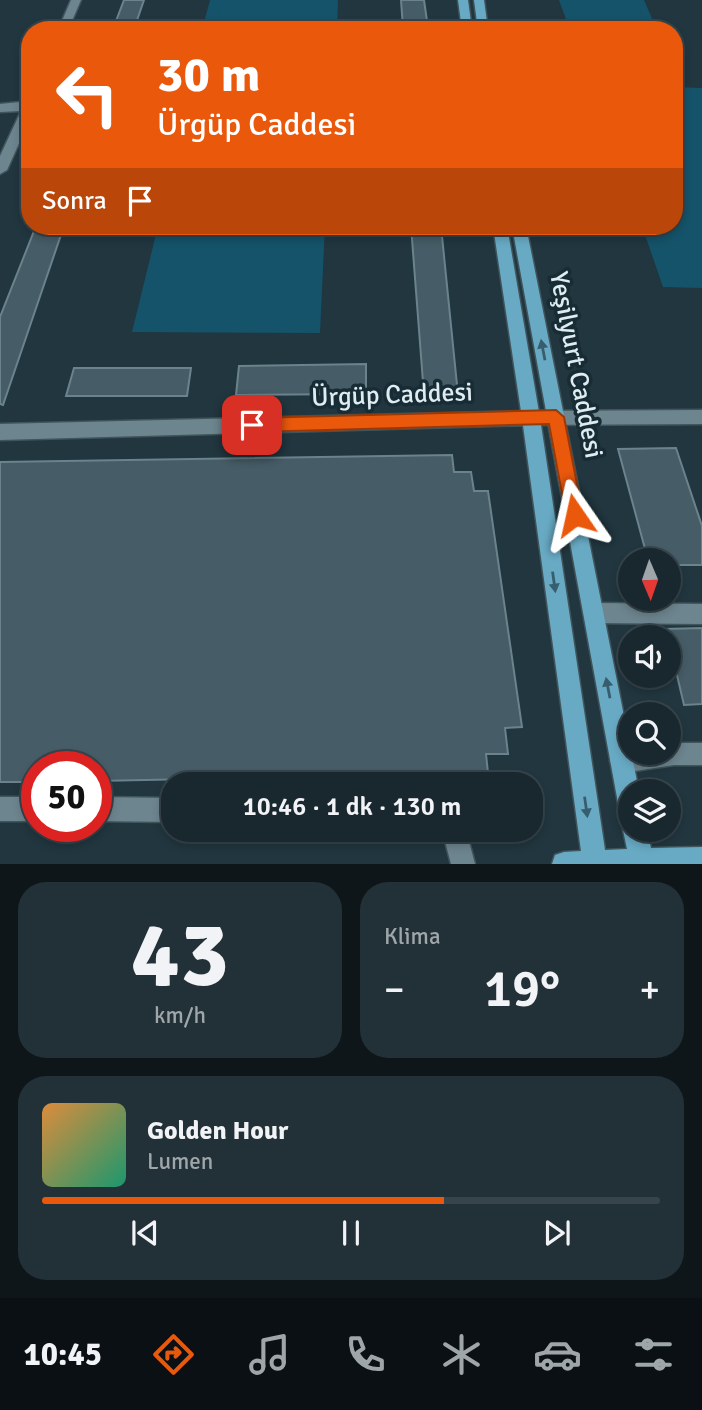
<!DOCTYPE html>
<html lang="tr">
<meta charset="utf-8">
<style>
body{margin:0;font-family:Signika,sans-serif;background:#223037;color:#f1f3f6;height:100vh;display:flex;flex-direction:column;font-size:26px;white-space:nowrap}
*{box-sizing:border-box;margin:0}
p{font-size:23px;color:#9fa6aa}
.icon{flex:none;width:38px;height:38px;fill:none;stroke:currentColor;stroke-width:2;stroke-linecap:round;stroke-linejoin:round}
.map{position:relative;height:864px;overflow:hidden}
.side{display:flex;flex-direction:column;gap:18px;padding:18px;background:#0e161a;flex:1}
.side>*{flex:none}
.guide{position:absolute;left:21px;top:21px;width:662px;height:214px;border-radius:28px;box-shadow:0 4px 10px #0003,0 0 0 2px #37444b;background:#ea580c;color:#fff;overflow:hidden}
.needle{width:46px;rotate:178deg}
.fabs{position:absolute;left:618px;top:548px;display:grid;gap:14px}
.fabs a{display:grid;place-items:center;width:63px;height:63px;border-radius:50%;background:#19282f;box-shadow:0 4px 10px #0003,0 0 0 2px #37444b;font-size:35px}
.speed{position:absolute;left:21px;top:751px;display:flex;gap:14px;font-size:35px;font-weight:700;text-align:center}
.speed>*{display:grid;place-content:center;width:91px;height:91px;border-radius:50%;background:#19282f;box-shadow:0 4px 10px #0003,0 0 0 2px #37444b;line-height:1}
.speed .limit{border:10px solid #d22;background:#fff;color:#111}
.pin{position:absolute;display:grid;place-items:center;width:60px;height:60px;color:#fff;margin:-30px;border-radius:14px;box-shadow:0 4px 10px #0006}
.me{position:absolute;width:77px;margin:-38px;rotate:349deg;stroke-linejoin:round;filter:drop-shadow(0 0 5px #0008)}
.turn{display:flex;align-items:center;gap:24px;height:147px;padding:0 21px;font-size:32px}
.turn .icon{width:91px;height:91px;stroke-width:2.5}
.turn b{display:block;font-size:49px;line-height:60px}
.then{display:flex;align-items:center;height:66px;padding:0 21px;background:#0003;gap:14px;font-size:26px}
.big{font-size:52px;font-weight:600;line-height:1.1}
.side .tile{flex:1;display:flex;flex-direction:column;justify-content:center;gap:10px;min-width:0;padding:0 24px;border-radius:28px;background:#223037}
.side .dial{align-items:center;gap:0}
.dial b{font-size:91px;line-height:1}
.song{display:flex;align-items:center;gap:21px}
.cover{width:84px;height:84px;border-radius:10px;background:linear-gradient(135deg,hsl(30 70% 55%),hsl(160 70% 35%))}
.played{height:7px;border-radius:4px;background:linear-gradient(90deg,#ea580c 65%,#37444b 65%)}
.keys{display:flex;justify-content:space-around;direction:ltr}
.heat{display:flex;justify-content:space-between;align-items:center;font-size:38px;direction:ltr}
.side .tiles{flex:1;display:grid;gap:18px;grid-template-columns:1fr 1fr}
.tile:last-child{grid-column:span 2}
.trip{position:absolute;left:161px;top:772px;width:382px;height:70px;border-radius:28px;background:#19282f;box-shadow:0 4px 10px #0003,0 0 0 2px #37444b;font-weight:600;line-height:70px;text-align:center}
.menu{display:flex;height:112px;justify-content:space-around;align-items:center;background:#0a1013;color:#9fa6aa}
.menu .icon{width:49px;height:49px}
.menu .current{color:#ea580c}
.menu b{font-size:32px;color:#f1f3f6}
.map>svg:first-child{display:block}
.green{fill:#145369}
.building{fill:#465c66;stroke:#6b838d;stroke-width:2}
.lines{fill:none;stroke-linecap:round;stroke-linejoin:round}
.minor-casing{stroke:#40545b;stroke-width:3}
.major-casing{stroke:#40545b;stroke-width:3}
.minor{fill:#6d858f;fill-rule:evenodd}
.major{fill:#68aac4;fill-rule:evenodd}
.oneway{fill:#375e6e}
.route{fill:#ea580c;stroke:#983908;stroke-width:2}
.labels{text-anchor:middle;dominant-baseline:central;stroke-width:7;stroke-linejoin:round;paint-order:stroke}
.street-label{font-size:26px;fill:#dfecf1;stroke:#172c35}
</style>
<div class="map">
<svg width="702" height="864" viewBox="0 0 702 864">
<rect width="100%" height="100%" fill="#21363f"/>
<g class="green">
<polygon points="210,0 338,0 337,30 202,30"/>
<polygon points="559,0 644,0 657,30 570,30"/>
<polygon points="674,87 702,88 702,288 663,287 642,226 674,226"/>
<polygon points="158,226 325,226 320,333 132,332"/>
</g>
<g class="building">
<polygon points="124,0 144,0 134,29 113,29"/>
<polygon points="401,0 424,0 428,28 403,28"/>
<polygon points="36,226 64,226 3,405 0,404 0,317"/>
<polygon points="411,226 441,226 458,395 424,395"/>
<polygon points="366,364 366,394 236,395 239,366"/>
<polygon points="74,368 191,368 187,396 66,396"/>
<polygon points="676,448 702,526 702,565 668,565 668,560 648,560 618,449"/>
<polygon points="452,455 454,472 471,472 474,491 488,491 522,727 505,728 508,754 486,754 488,773 96,781 96,766 37,766 37,782 0,782 0,462"/>
<polygon points="702,628 702,704 684,705 668,637 666,637 664,629"/>
</g>
<g class="lines">
<defs>
<g id="minor">
<polygon points="71,0 81,0 68,30 58,30"/>
<polygon points="30,101 30,119 7,170 0,174 0,156 21,111 0,112 0,104"/>
<polygon points="702,410 702,424 531,425 0,440 0,424 531,411"/>
<polygon points="594,603 702,604 702,624 594,623 587,620 584,613 587,606"/>
<polygon points="668,743 702,743 702,765 674,765 622,773 614,769 610,761 614,753 630,748 630,752 668,752"/>
<rect x="0" y="797" width="37" height="24"/>
<polygon points="96,797 173,798 173,822 96,821"/>
<polygon points="442,830 466,830 475,864 451,864"/>
</g>
<g id="major">
<polygon points="458,0 468,0 472,30 462,30"/>
<polygon points="474,0 484,0 488,30 478,30"/>
<polygon points="493,226 507,226 540,418 605,850 627,849 623,830 630,820 630,830 647,830 651,848 702,847 702,864 552,864 555,855 564,852 581,851 522,418"/>
<polygon points="512,226 526,226 639,791 630,791 630,815 622,811 618,803"/>
</g>
</defs>
<use href="#minor" class="minor-casing"/>
<use href="#major" class="major-casing"/>
<use href="#minor" class="minor"/>
<use href="#major" class="major"/>
</g>
<defs><path id="oneway-solid" d="M-6-.8H1V-3.2L6.5 0L1 3.2V.8H-6Z" transform="scale(1.75)"/></defs>
<g class="oneway">
<use href="#oneway-solid" transform="translate(543 350) rotate(-101)"/>
<use href="#oneway-solid" transform="translate(554 582) rotate(82)"/>
<use href="#oneway-solid" transform="translate(608 688) rotate(-101)"/>
<use href="#oneway-solid" transform="translate(586 807) rotate(82)"/>
</g>
<polygon class="route" points="556,410 564,417 583,515 581,521 575,523 569,521 566,515 549,424 252,432 246,430 244,425 246,420 252,418"/>
<g class="labels">
<g class="street-label">
<text transform="translate(576 365) rotate(79)">Yeşilyurt Caddesi</text>
<text transform="translate(392 395) rotate(-2)">Ürgüp Caddesi</text>
</g>
</g>
</svg>
<div class="fabs">
<a><svg class="needle" viewBox="-14 -14 28 28"><path d="M0-13l5 13h-10z" fill="#e53935"/><path d="M0 13l5-13h-10z" fill="#9fa6aa"/></svg></a>
<a><svg class="icon" aria-label="sound" viewBox="0 0 24 24"><path d="M4 9h4l5-4v14l-5-4H4zM17 9q2 3 0 6"/></svg></a>
<a><svg class="icon" aria-label="search" viewBox="0 0 24 24"><circle cx="10" cy="10" r="6"/><path d="M15 15l6 6"/></svg></a>
<a><svg class="icon" aria-label="layers" viewBox="0 0 24 24"><path d="M12 4l9 5-9 5-9-5zM3 14l9 5 9-5"/></svg></a>
</div>
<div class="speed"><div class="limit">50</div></div>
<div class="pin" style="left:252px;top:425px;background:#d93025"><svg class="icon" aria-label="arrive" viewBox="0 0 24 24"><path d="M6 21V4h12l-3 4 3 4H6"/></svg></div>
<svg class="me" style="left:575px;top:515px" viewBox="-20 -20 40 40"><path d="M0-17L14 15 0 8-14 15z" fill="#ea580c" stroke="#fff" stroke-width="4"/></svg>
<div class="trip">10:46 · 1 dk · 130 m</div>
<div class="guide">
<div class="turn"><svg class="icon" aria-label="left" viewBox="0 0 24 24"><path d="M17 20v-9H6M10 6l-5 5 5 5"/></svg><div><b>30 m</b>Ürgüp Caddesi</div></div>
<div class="then">Sonra<svg class="icon" aria-label="arrive" viewBox="0 0 24 24"><path d="M6 21V4h12l-3 4 3 4H6"/></svg></div>
</div>
</div>
<section class="side">
<div class="tiles">
<div class="tile dial"><b>43</b><p>km/h</p></div>
<div class="tile"><p>Klima</p>
<div class="heat"><a>−</a><b class="big">19°</b><a>+</a></div>
</div>
<div class="tile">
<div class="song"><i class="cover"></i><div><b>Golden Hour</b><p>Lumen</p></div></div>
<div class="played"></div>
<div class="keys"><svg class="icon" aria-label="previous" viewBox="0 0 24 24"><path d="M18 5L8 12l10 7zM5 5v14"/></svg><svg class="icon" aria-label="pause" viewBox="0 0 24 24"><path d="M8 5v14M16 5v14"/></svg><svg class="icon" aria-label="next" viewBox="0 0 24 24"><path d="M6 5l10 7-10 7zM19 5v14"/></svg></div>
</div>
</div>
</section>
<nav class="menu">
<b>10:45</b>
<svg class="icon current" aria-label="directions" viewBox="0 0 24 24"><path d="M12 3l9 9-9 9-9-9zM9 14v-3h6M13 9l2 2-2 2"/></svg>
<svg class="icon" aria-label="music" viewBox="0 0 24 24"><path d="M9 18V5l10-2v13"/><circle cx="6" cy="18" r="3"/><circle cx="16" cy="16" r="3"/></svg>
<svg class="icon" aria-label="phone" viewBox="0 0 24 24"><path d="M5 4h4l2 5-3 2q2 4 5 5l2-3 5 2v4C11 20 4 13 5 4z"/></svg>
<svg class="icon" aria-label="climate" viewBox="0 0 24 24"><path d="M12 3v18M4 7l16 10M4 17L20 7"/></svg>
<svg class="icon" aria-label="car" viewBox="0 0 24 24"><path d="M5 17H2v-5l4-1 3-4h7l3 4 3 1v5h-3M9 17h6M6 11h13"/><circle cx="7" cy="17" r="2"/><circle cx="17" cy="17" r="2"/></svg>
<svg class="icon" aria-label="filters" viewBox="0 0 24 24"><path d="M4 7h16M4 17h16"/><circle cx="9" cy="7" r="2"/><circle cx="15" cy="17" r="2"/></svg>
</nav>
